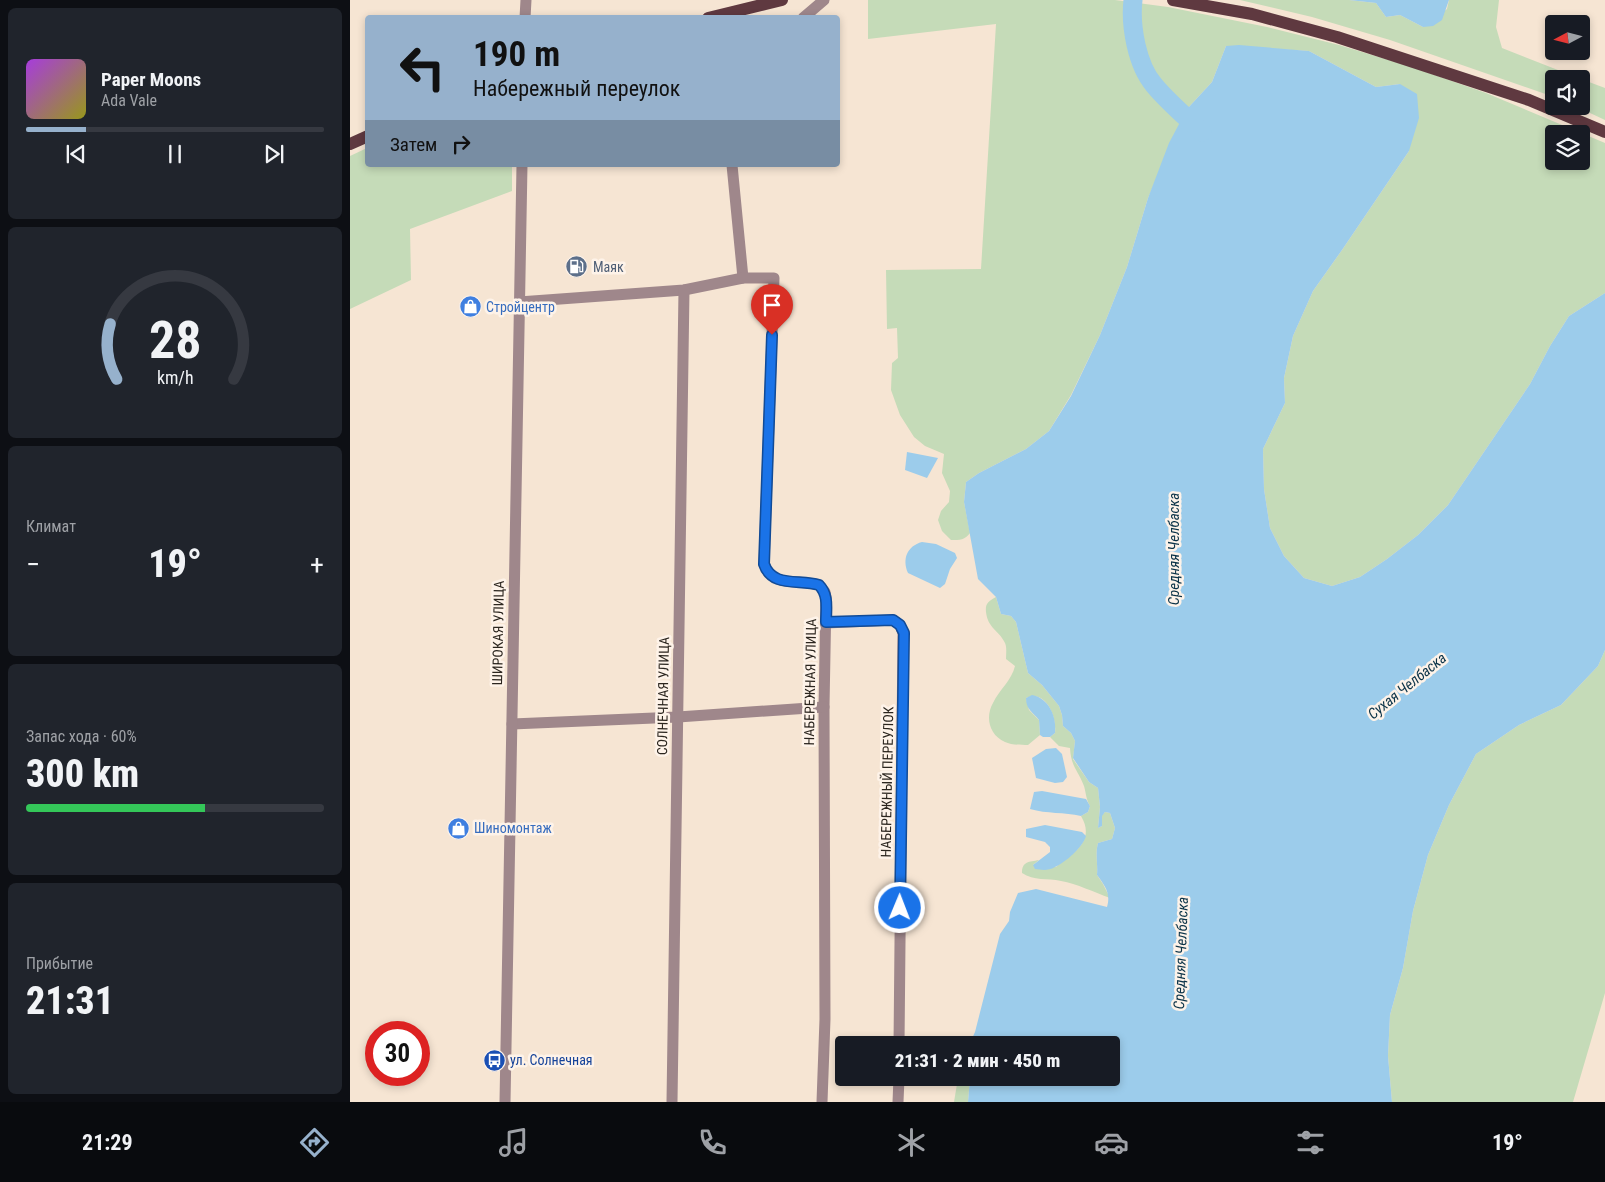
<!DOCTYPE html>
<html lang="ru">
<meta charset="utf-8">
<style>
body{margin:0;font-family:"Roboto Condensed",sans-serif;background:#20242c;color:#f1f3f6;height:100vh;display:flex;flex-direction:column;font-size:19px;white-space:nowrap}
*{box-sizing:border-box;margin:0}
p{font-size:16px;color:#9ea1a6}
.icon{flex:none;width:28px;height:28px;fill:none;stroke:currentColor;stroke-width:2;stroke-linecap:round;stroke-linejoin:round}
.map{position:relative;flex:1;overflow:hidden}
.drawer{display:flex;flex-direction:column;gap:8px;padding:8px;background:#0d0f14;width:350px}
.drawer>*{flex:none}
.guide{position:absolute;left:15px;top:15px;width:475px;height:152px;border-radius:5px;box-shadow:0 2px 8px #0003;background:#96b1cc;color:#111;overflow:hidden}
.needle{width:32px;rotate:263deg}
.tools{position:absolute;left:1195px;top:15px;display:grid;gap:10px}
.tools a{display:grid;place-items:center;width:45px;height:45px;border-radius:5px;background:#171b24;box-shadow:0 2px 8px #0003;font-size:25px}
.speed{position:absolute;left:15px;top:1021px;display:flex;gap:10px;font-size:25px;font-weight:700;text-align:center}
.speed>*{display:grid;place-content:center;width:65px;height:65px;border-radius:50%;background:#171b24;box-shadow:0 2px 8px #0003;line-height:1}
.speed .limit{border:8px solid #d22;background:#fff;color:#111}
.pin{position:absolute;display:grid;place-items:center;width:42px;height:42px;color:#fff;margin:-51px -21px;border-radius:50% 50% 50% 0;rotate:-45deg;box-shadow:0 0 5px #0007}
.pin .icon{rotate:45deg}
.me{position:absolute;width:55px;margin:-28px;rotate:1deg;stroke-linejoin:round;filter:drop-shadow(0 0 4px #0008)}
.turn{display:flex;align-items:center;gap:18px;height:105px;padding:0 25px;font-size:22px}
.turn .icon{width:65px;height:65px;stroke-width:2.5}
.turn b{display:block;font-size:35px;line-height:42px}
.then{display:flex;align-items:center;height:48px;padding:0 25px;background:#0003;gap:10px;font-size:19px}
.big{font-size:38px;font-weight:800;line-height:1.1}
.drawer .widget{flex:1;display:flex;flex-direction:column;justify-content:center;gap:8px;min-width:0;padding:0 18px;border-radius:8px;background:#20242c}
.drawer .dial{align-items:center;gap:0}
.dial svg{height:130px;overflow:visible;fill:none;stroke:#363941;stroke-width:7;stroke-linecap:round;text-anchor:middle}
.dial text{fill:#f1f3f6;stroke:none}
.song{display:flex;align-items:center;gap:15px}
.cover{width:60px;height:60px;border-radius:8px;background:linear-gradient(135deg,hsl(280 70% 55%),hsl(60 70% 35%))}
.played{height:5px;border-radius:2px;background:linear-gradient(90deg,#96b1cc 20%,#363941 20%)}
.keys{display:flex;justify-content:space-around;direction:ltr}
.heat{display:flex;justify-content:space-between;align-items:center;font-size:28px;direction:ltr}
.charge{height:8px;border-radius:4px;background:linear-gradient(90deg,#34c759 60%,#363941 0)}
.trip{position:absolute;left:485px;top:1036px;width:285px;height:50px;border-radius:5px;background:#171b24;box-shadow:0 2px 8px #0003;font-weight:800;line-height:50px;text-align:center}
.menu{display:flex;height:80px;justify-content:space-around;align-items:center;background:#090b0e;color:#9ea1a6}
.menu .icon{width:35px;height:35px}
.menu .selected{color:#96b1cc}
.menu b{font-size:22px;color:#f1f3f6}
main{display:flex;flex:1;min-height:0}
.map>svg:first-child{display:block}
.green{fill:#c5dbb8;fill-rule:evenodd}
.water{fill:#9ccceb}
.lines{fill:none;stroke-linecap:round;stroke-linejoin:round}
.river{stroke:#9ccceb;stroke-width:19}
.minor{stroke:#9f878b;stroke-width:11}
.major{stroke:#5f3940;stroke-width:12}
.route-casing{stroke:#114b97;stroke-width:12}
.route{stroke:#1a73e8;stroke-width:9}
.labels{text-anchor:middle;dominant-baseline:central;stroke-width:5;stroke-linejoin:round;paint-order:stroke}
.service-label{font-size:14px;fill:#4e5e75;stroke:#fef3e9;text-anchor:start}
.shop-label{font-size:14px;fill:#366cbe;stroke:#fef3e9;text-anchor:start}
.street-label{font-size:14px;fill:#2b251e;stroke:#fef3e9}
.transit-label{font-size:14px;fill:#164399;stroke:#fef3e9;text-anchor:start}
.water-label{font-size:15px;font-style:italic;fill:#0b3348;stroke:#fef3e9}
</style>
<main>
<section class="drawer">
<div class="widget">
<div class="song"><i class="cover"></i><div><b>Paper Moons</b><p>Ada Vale</p></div></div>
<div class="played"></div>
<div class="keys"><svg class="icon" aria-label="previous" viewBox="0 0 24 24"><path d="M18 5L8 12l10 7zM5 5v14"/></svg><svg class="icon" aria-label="pause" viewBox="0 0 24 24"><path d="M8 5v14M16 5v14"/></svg><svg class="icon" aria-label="next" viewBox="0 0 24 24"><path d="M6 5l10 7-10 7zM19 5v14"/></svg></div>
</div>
<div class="widget dial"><svg viewBox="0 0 100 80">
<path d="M14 69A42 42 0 1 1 86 69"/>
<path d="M14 69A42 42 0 0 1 10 35" stroke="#96b1cc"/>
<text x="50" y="56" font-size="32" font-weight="700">28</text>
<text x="50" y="72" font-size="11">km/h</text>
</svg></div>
<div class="widget"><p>Климат</p>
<div class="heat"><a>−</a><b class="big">19°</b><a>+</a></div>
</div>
<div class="widget"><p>Запас хода · 60%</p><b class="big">300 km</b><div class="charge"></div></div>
<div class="widget"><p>Прибытие</p><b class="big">21:31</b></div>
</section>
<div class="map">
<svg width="1255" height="1102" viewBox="0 0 1255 1102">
<rect width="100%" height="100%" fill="#f6e5d3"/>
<g class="green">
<path d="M518 0H765L818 7 917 27 989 45 1062 67 1136 93 1255 143V293L1219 316 1200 346 1180 384 1098 505 1068 535 1037 559 1010 577 982 586 954 578 934 556 920 528 914 489 913 449 935 403 934 378 943 336 963 291 992 250 1059 151 1050 84 1026 87 959 51 876 46 862 82 837 109 798 198 777 267 750 335 721 395 699 431 676 449 629 473 616 482 614 502 620 533C615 540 610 540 601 540L592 531 588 520 591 511 599 502 600 491 592 473 594 454 575 446 564 437 550 415 541 390 542 363 548 358 547 328 537 329 536 270 631 269 646 24 518 39ZM1204 134H1231V161H1204Z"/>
<polygon points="890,0 999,0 1026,3 1036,17 1050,15 1073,27 1097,9 1099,0 1149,0 1146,27 1152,48 1231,79 1204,79 1204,97 1040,40 962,17"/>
<polygon points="1231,79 1255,88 1255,120 1225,106 1231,106"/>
<polygon points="17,148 18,165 162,165 162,191 60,229 61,280 0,309 0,156"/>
<path d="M646 597 651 614 661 616 666 622 678 673 692 685 709 706 712 715 713 726 721 733 725 741 723 759 739 782 748 788 750 807 748 828 752 826V815L755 812 760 813 765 828 762 839 748 843C745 854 748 863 747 875L753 884 760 898C744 892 727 884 711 881 697 878 684 881 672 873 672 861 679 862 689 860L683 865 706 867C723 853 746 841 731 816L738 812 740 806C736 799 736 793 734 786 728 770 721 767 720 748L709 746 700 737 705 733C707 717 696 689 676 698L679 710 689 720 690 735 678 745C671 745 661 745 655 742 639 735 635 717 643 703 649 690 662 680 665 666L656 659C656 654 657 647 655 643 649 630 638 629 636 612 635 603 639 601 646 597Z"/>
<polygon points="1255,650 1255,993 1223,1102 1042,1102 1038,1056 1040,1015 1053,968 1063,911 1078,855 1099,805 1126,754 1169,725 1211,705 1248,666"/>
<polygon points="608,1078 620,1078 618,1102 604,1102"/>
</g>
<g class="water">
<polygon points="999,0 1099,0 1092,20 1083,26 1073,27 1050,15 1036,17 1026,3"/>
<path d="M889 45 959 51 1026 87 1050 84 1067 94 1069 118 1059 151 992 250 963 291 943 336 934 378 935 403 913 449 914 489 920 528 934 556 954 578 982 586 1010 577 1037 559 1068 535 1098 505 1180 384 1200 346 1219 316 1255 293V650L1248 666 1211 705 1169 725 1126 754 1099 805 1078 855 1063 911 1053 968 1040 1015 1038 1056 1042 1102H618L620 1078H761V1045H614L620 1043 625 1032 650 934 659 921 660 912 668 893 686 889 757 907C761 893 755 886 747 875 748 863 745 854 748 843L762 839 765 828 760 813 755 812 752 816V826L748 828 750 807 748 788 739 782 723 758 725 741 721 733 713 726 712 715 709 706 692 685 678 673 666 622 661 616 651 614 646 597 628 579 614 502 616 482 629 473 676 449 699 431 721 396 750 335 777 267 798 198 819 143 837 109 862 82 876 46Z"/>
<polygon points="557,452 588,458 577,478 555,470"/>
<path d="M572 542 586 544 605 553 607 558 600 569 595 584 590 588 558 573C552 559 557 546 572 542Z"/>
<path d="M682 695C699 698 707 717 705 733L700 737H693L690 735 689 720C683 712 676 710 676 698Z"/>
<polygon points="706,748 712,754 717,777 713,782 705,783 686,778 682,758 696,749"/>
<path d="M692 791 736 799 740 806 738 812 731 816C714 812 697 814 680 809L684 792Z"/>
<path d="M695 825 732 832 736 836C733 847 716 862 705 867 698 871 692 870 685 869L683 865 700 852V847L695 842 676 837V829Z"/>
</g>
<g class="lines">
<path class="river" d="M783 0C780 26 787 65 804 85 818 102 836 117 852 132"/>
<g class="minor">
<polyline points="175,18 176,0"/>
<polyline points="453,18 474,0"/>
<polyline points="382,165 393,278"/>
<path d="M169 302 334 290 393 278H424L414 564C422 588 449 579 469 585L475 592 476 597 474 707 475 1019 472 1102"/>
<polyline points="476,623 543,620 550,625 553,633 549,1045"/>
<polyline points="162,724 328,717 474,707"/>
<polyline points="155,1102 172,165"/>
<polyline points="322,1102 334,290"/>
<polyline points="548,1102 549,1078"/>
</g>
<g class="major">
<polyline points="823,0 902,14 987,37 1179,100 1255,132"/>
<polyline points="358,18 432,0"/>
<polyline points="0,144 18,136"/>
</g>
</g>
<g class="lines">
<defs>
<path id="route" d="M422 335 414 564C422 588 449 579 469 585 479 595 476 609 476 622L543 620 550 625 554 633 550 908"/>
</defs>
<use href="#route" class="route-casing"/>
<use href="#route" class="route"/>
</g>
<defs>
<symbol id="fuel-disc" viewBox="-11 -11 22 22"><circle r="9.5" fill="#5c6f8a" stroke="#fef3e9"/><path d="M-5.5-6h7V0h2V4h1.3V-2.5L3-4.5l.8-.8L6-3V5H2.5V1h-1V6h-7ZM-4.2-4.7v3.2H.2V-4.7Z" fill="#fff"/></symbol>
<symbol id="shop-disc" viewBox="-11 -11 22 22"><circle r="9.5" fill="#3f7fe0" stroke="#fef3e9"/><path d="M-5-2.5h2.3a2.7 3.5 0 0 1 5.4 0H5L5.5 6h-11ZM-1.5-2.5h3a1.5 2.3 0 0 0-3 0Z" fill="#fff"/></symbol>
<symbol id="bus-disc" viewBox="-11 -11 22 22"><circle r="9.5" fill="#1a4fb4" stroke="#fef3e9"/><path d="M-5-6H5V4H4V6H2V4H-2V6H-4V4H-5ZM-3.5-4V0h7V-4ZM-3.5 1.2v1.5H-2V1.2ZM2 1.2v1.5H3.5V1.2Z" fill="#fff"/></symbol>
</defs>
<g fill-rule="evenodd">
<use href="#fuel-disc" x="214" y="254" width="25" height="25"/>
<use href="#shop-disc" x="108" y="294" width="25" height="25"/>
<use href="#shop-disc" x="96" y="816" width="25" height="25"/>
<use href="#bus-disc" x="132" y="1048" width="25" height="25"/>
</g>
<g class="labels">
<g class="service-label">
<text x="243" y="267">Маяк</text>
</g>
<g class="shop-label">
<text x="136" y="307">Стройцентр</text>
<text x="124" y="828">Шиномонтаж</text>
</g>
<g class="street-label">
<text transform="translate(148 633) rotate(-89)">ШИРОКАЯ УЛИЦА</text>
<text transform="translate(460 682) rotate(-89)">НАБЕРЕЖНАЯ УЛИЦА</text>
<text transform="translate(313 696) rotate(-89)">СОЛНЕЧНАЯ УЛИЦА</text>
<text transform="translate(537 782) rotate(-89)">НАБЕРЕЖНЫЙ ПЕРЕУЛОК</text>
</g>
<g class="transit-label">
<text x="160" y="1060">ул. Солнечная</text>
</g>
<g class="water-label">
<text transform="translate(824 549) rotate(-90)">Средняя Челбаска</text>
<text transform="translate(1057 686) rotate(-39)">Сухая Челбаска</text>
<text transform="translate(831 953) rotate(-88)">Средняя Челбаска</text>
</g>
</g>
</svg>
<div class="tools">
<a><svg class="needle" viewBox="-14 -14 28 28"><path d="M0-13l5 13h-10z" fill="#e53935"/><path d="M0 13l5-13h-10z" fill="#9ea1a6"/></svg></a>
<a><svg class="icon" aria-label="sound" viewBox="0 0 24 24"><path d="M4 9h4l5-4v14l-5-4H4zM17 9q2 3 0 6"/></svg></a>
<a><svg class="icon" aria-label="layers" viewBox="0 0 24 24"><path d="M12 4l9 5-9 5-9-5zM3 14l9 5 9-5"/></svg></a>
</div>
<div class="speed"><div class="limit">30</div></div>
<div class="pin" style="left:422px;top:335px;background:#d93025"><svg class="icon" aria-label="arrive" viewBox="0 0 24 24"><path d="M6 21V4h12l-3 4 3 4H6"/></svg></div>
<svg class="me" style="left:550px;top:908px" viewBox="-20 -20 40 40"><circle r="17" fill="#1a73e8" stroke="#fff" stroke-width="3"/><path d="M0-11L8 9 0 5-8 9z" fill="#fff"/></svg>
<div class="trip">21:31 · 2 мин · 450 m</div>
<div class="guide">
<div class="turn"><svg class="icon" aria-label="left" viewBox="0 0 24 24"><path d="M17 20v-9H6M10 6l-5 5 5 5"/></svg><div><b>190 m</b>Набережный переулок</div></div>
<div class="then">Затем<svg class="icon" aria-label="right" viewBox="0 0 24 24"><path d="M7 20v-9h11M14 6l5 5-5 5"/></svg></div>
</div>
</div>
</main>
<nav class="menu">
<b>21:29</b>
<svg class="icon selected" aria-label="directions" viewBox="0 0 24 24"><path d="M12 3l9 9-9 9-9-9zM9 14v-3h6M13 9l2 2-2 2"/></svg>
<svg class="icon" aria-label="music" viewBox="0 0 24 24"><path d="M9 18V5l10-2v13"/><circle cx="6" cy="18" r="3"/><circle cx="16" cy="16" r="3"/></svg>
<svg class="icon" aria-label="phone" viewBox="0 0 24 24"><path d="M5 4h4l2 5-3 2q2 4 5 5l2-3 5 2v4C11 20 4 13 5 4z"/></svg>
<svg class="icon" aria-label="climate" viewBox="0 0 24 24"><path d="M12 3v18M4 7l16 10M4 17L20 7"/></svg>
<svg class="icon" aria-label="car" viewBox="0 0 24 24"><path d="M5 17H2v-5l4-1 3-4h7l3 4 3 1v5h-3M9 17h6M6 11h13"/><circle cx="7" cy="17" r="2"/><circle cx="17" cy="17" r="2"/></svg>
<svg class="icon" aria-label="filters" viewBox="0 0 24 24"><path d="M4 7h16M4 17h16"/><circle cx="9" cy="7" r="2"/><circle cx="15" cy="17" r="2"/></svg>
<b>19°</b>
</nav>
